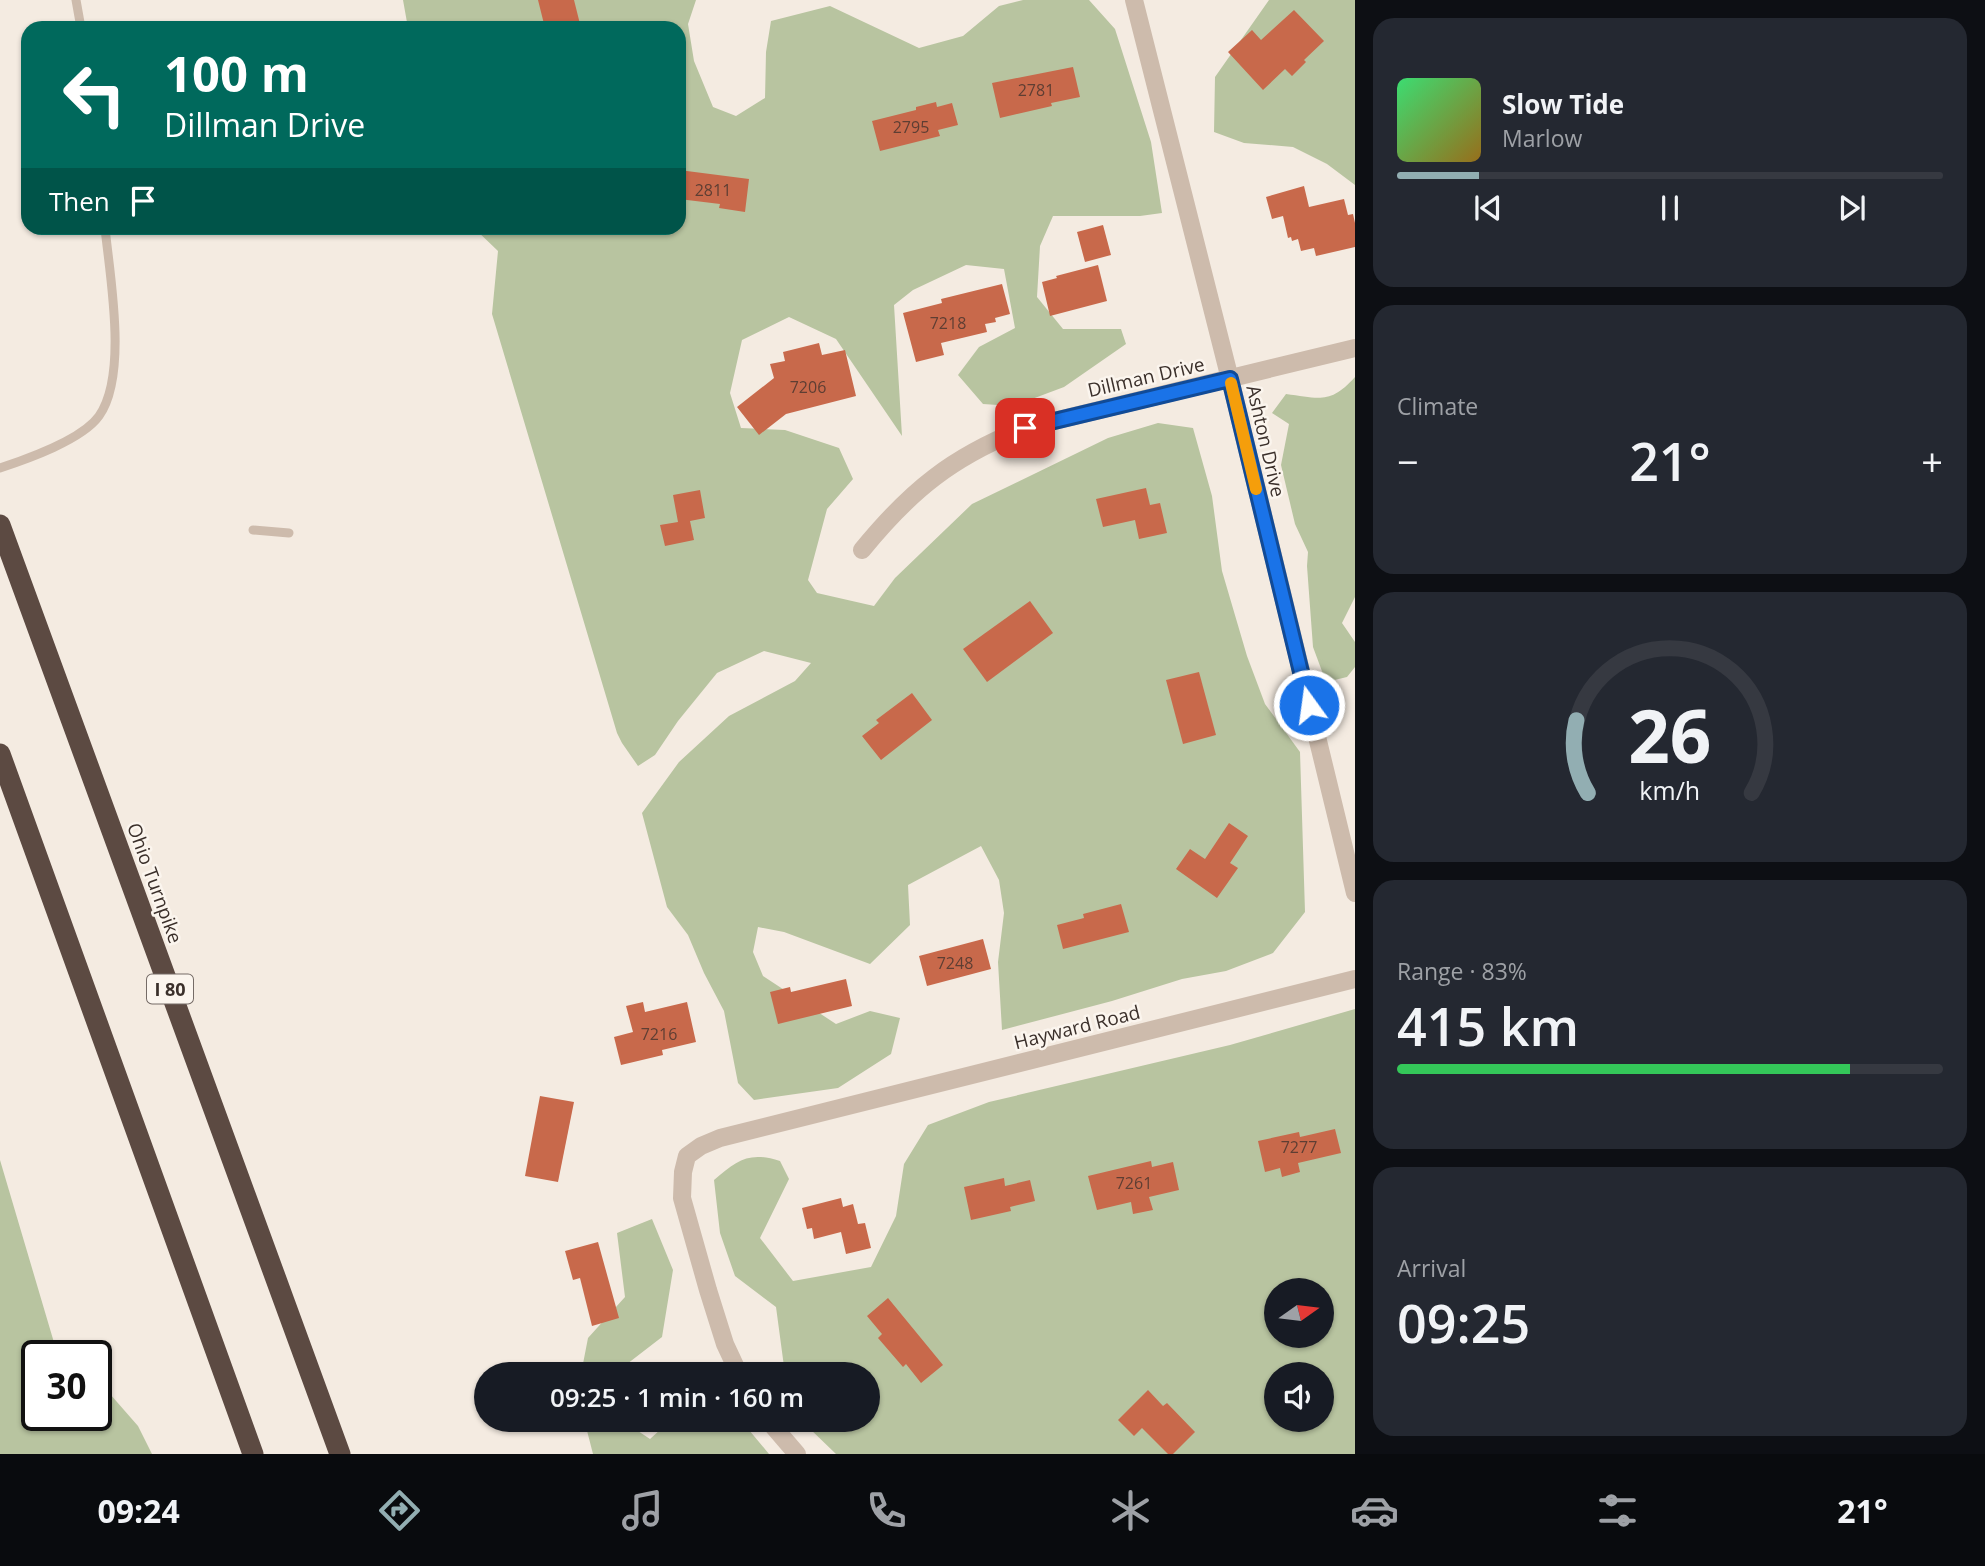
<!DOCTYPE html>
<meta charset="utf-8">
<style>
body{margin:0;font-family:"Open Sans",sans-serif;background:#242831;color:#f1f3f6;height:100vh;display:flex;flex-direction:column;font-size:26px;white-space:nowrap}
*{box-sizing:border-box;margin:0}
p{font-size:23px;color:#9ea1a6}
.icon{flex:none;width:38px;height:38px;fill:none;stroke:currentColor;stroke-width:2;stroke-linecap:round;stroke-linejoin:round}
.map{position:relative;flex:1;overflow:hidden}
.drawer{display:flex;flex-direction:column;gap:18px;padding:18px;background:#0d0f14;width:630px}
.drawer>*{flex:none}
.guide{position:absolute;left:21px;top:21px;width:665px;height:214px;border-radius:21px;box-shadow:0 2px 5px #0004;background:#00695c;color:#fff;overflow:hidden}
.needle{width:46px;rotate:76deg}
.tools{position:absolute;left:1264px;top:1278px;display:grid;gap:14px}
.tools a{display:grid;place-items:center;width:70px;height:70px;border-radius:50%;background:#171b24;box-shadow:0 2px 5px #0004;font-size:35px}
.speed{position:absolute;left:21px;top:1340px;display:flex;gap:14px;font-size:35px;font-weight:700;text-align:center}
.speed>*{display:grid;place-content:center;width:91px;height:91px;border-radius:50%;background:#171b24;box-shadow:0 2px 5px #0004;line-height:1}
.speed .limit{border:4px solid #111;border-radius:10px;background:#fff;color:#111}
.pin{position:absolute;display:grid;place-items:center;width:60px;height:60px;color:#fff;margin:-30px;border-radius:14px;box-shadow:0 4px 10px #0006}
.me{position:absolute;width:77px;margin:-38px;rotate:346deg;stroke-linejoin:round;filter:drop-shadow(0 0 5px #0008)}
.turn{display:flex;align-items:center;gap:24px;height:147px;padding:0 28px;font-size:32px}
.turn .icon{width:91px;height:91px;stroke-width:2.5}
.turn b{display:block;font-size:49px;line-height:60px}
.then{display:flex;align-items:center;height:66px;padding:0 28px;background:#0003;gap:14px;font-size:26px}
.big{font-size:52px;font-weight:600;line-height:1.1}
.drawer .card{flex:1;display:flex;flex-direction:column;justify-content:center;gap:10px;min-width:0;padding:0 24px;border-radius:21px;background:#242831}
.drawer .dial{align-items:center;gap:0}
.dial svg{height:182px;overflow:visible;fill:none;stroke:#363941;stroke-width:7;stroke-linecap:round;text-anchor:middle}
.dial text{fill:#f1f3f6;stroke:none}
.song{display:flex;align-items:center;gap:21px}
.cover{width:84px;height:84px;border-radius:10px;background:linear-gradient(135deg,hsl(140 70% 55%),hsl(40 70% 35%))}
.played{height:7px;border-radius:4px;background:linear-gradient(90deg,#92aeb2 15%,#363941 15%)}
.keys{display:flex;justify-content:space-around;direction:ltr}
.heat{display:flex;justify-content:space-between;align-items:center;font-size:38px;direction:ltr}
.charge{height:10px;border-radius:5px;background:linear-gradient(90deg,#34c759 83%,#363941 0)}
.trip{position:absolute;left:474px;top:1362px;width:406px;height:70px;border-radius:35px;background:#171b24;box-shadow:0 2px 5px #0004;font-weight:600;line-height:70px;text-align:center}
.menu{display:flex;height:112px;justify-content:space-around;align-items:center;background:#090b0e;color:#9ea1a6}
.menu .icon{width:49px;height:49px}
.menu .current{color:#92aeb2}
.menu b{font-size:32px;color:#f1f3f6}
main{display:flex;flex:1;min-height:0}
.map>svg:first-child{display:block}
.green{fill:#b8c4a0;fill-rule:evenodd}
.building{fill:#c8694b}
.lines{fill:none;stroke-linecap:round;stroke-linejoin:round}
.service{stroke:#cdbbac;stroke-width:9}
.minor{stroke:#cdbbac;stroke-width:18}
.motorway{stroke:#5c4a42;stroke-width:21}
.route-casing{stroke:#114b97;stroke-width:18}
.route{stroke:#1a73e8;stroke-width:12}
.slow{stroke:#f59e0b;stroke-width:12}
.labels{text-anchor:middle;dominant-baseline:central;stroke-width:5;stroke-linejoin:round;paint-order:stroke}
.number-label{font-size:16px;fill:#5e3e33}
.shield{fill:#fbf5ee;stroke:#756b66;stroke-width:2}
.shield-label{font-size:18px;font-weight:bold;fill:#3b302b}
.street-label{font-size:19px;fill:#3b302b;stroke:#fbf5ee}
</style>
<main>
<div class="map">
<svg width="1355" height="1454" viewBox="0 0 1355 1454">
<rect width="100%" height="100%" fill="#f4ebe1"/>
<g class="green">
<polygon points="403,0 696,0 688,24 694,61 713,107 736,116 765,98 766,52 771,21 830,6 919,48 963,36 999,6 1023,0 1089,0 1115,29 1151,142 1162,213 1140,216 1053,216 1040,246 1037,297 1063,329 1121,329 1126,344 1064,387 1013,406 983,404 958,375 979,347 1015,328 1004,269 966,265 913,290 894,305 902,436 836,339 789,317 742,340 730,393 741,428 785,430 839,448 853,479 827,509 808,580 817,593 874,606 895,578 972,504 1108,438 1158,423 1193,428 1212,496 1222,571 1247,656 1265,704 1300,752 1305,912 1273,953 1226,971 1182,979 1112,1001 1002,1030 998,962 1004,913 999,880 981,846 908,885 910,925 870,964 784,932 758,927 753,952 763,976 836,1024 870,1011 900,1018 891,1054 838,1088 754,1100 738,1083 724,1011 704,973 688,935 667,907 642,813 679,762 729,716 795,681 811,663 764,651 717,673 678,721 655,755 638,766 622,743 617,733 492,314 498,251 474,228 679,228 679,28 408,28"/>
<polygon points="1269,0 1355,0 1355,185 1327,164 1293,147 1244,143 1214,132 1215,77"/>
<path d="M1355 377V597L1342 623 1355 642V667L1347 677 1326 682 1313 647 1307 566 1308 552 1295 524 1281 465 1289 424 1272 413 1286 394C1319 398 1330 405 1355 377Z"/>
<path d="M1355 1009V1454H836L808 1427 804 1419H868V1374H785L776 1307 735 1276 720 1233 714 1180C737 1160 749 1151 780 1161L789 1179 760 1238 793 1281 871 1267 896 1216 904 1164 928 1125 989 1102 1230 1045ZM1276 1290H1321V1335H1276ZM1276 1374H1321V1419H1276Z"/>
<polygon points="0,1160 58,1356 37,1356 37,1416 96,1416 96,1378 138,1426 152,1454 0,1454"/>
<polygon points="652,1219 673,1270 662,1337 614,1374 581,1374 588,1338 625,1297 617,1233"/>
<polygon points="584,1419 620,1419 650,1439 672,1419 735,1419 749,1430 769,1454 593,1454"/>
</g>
<g class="building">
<polygon points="538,0 574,0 581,28 545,28"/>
<polygon points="1294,10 1324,41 1304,60 1306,62 1292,76 1285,69 1263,90 1228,52 1252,30 1261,40"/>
<polygon points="1073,67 1080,97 1051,103 1052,106 1000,118 992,83"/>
<polygon points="936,102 937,107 952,103 958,125 938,130 940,136 880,151 872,121 916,110 916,107"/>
<polygon points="679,170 749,179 745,212 719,208 720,204 679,199"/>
<polygon points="1304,186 1309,207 1344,199 1348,215 1353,214 1355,223 1355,247 1316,256 1314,248 1301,251 1298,239 1292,241 1291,237 1288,238 1283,216 1272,219 1266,197"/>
<polygon points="1103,225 1111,255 1085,262 1077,232"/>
<polygon points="1098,265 1107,301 1050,316 1042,282 1057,278 1056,276"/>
<polygon points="1002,284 1010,314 995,318 996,322 985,324 987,332 941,343 944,355 916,362 903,313 942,303 941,299"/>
<polygon points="819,343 822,355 845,350 856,396 786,414 759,435 737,407 774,378 770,364 785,361 783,352"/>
<polygon points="1146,488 1150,505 1160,503 1167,533 1139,539 1135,520 1103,527 1096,499"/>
<polygon points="700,490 705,518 690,521 694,540 665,546 660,525 678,522 673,495"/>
<polygon points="1030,601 1053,633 987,682 963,649"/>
<polygon points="1199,672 1216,735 1183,744 1166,680"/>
<polygon points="912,693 932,720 881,760 862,736 879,723 876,720"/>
<polygon points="1229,823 1248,836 1230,863 1238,868 1217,898 1176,869 1190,849 1205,859"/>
<polygon points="1121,904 1129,932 1063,949 1057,925 1084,918 1083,914"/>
<polygon points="983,939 991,969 927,986 919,956"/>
<polygon points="846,979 852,1006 778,1024 770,992 790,987 791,992"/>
<polygon points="643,1002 645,1012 687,1002 696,1042 662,1050 663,1055 621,1065 614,1037 633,1032 626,1006"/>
<polygon points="540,1096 574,1102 558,1182 525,1176"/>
<polygon points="1335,1129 1341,1153 1298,1163 1300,1172 1282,1177 1280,1168 1265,1172 1258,1141 1299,1132 1300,1137"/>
<polygon points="1151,1161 1152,1167 1173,1162 1179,1190 1149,1197 1153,1210 1133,1214 1131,1202 1097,1210 1088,1176"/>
<polygon points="1004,1178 1005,1186 1030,1180 1035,1201 1010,1207 1011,1211 971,1220 964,1187"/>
<polygon points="841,1198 843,1207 853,1204 858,1224 865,1223 871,1248 846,1254 841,1232 814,1239 812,1228 807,1229 802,1208"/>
<polygon points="598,1242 619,1318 592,1326 580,1278 573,1280 565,1251"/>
<polygon points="888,1298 943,1365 921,1383 906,1364 903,1367 878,1338 882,1334 867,1316"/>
<polygon points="1148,1390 1163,1406 1167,1403 1195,1432 1173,1454 1168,1454 1142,1428 1134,1436 1118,1420"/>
</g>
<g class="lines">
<g class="service">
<polyline points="76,0 81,28"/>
<path d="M0 468C27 459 82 440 99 416 128 375 110 277 105 228"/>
<polyline points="253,530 289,533"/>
</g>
<g class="minor">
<polyline points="1134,0 1230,379 1355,893"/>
<path d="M862 550C911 490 952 457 1025 428L1355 348"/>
<polyline points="739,1374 725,1344 708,1290 682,1198 683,1172 687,1156 701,1146 720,1138 1355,979"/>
<polyline points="767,1419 797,1454"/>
</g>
<g class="motorway">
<polyline points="0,525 340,1454"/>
<polyline points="0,754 253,1454"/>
</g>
</g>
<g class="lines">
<defs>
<polyline id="route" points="1025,428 1230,379 1309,705"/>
</defs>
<use href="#route" class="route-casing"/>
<use href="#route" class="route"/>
<polyline class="slow" points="1231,383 1256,489"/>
</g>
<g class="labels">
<g class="number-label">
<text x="1036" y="90">2781</text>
<text x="911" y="127">2795</text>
<text x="713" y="190">2811</text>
<text x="948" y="323">7218</text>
<text x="808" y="387">7206</text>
<text x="955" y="963">7248</text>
<text x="659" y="1034">7216</text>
<text x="1299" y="1147">7277</text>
<text x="1134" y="1183">7261</text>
</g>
<rect class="shield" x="147" y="974.5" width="46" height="29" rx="5"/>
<g class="shield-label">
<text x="170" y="989">I 80</text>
</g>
<g class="street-label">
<text transform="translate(1146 377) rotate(-13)">Dillman Drive</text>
<text transform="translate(1266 441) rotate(77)">Ashton Drive</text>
<text transform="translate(155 883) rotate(70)">Ohio Turnpike</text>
<text transform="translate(1077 1027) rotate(-14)">Hayward Road</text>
</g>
</g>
</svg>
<div class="tools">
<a><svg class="needle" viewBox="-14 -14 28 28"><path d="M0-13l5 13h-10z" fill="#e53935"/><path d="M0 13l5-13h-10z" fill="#9ea1a6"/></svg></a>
<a><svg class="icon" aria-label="sound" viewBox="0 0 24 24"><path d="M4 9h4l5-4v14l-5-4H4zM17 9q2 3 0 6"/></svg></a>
</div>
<div class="speed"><div class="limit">30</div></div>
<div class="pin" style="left:1025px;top:428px;background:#d93025"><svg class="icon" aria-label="arrive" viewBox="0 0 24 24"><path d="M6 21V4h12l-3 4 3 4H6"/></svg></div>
<svg class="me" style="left:1309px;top:705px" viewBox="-20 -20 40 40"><circle r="17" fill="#1a73e8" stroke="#fff" stroke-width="3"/><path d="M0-11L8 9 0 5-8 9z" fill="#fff"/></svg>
<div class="trip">09:25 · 1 min · 160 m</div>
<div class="guide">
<div class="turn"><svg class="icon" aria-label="left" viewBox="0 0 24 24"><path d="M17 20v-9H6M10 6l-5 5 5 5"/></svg><div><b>100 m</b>Dillman Drive</div></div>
<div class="then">Then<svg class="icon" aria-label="arrive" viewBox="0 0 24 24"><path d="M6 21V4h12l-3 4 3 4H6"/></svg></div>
</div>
</div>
<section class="drawer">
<div class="card">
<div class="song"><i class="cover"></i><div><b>Slow Tide</b><p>Marlow</p></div></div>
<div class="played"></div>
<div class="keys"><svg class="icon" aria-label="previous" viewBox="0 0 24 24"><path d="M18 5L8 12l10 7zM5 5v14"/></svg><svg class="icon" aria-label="pause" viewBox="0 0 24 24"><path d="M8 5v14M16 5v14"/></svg><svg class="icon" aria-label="next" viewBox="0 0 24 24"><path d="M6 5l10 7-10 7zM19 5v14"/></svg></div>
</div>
<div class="card"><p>Climate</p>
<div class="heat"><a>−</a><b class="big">21°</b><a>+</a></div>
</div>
<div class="card dial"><svg viewBox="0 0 100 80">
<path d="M14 69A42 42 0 1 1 86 69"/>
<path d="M14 69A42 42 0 0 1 9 37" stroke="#92aeb2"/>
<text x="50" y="56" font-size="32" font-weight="700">26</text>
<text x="50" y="72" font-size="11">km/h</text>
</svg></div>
<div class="card"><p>Range · 83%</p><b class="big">415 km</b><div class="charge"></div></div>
<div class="card"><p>Arrival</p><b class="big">09:25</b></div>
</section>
</main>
<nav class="menu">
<b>09:24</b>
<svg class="icon current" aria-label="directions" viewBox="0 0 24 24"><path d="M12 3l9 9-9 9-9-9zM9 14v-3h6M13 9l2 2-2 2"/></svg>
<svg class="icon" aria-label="music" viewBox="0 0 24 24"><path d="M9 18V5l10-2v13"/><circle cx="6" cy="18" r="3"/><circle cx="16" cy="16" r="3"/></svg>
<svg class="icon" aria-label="phone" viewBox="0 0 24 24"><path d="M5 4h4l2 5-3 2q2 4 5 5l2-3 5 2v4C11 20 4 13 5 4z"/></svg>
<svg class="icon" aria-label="climate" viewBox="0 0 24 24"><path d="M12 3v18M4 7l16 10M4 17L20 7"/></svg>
<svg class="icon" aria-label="car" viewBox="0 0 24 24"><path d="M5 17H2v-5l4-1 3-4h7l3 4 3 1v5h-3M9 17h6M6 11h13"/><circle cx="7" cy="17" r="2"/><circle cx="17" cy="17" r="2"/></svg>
<svg class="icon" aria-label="filters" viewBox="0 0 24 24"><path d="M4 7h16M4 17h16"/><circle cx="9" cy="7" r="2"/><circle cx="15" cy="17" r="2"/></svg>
<b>21°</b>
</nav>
